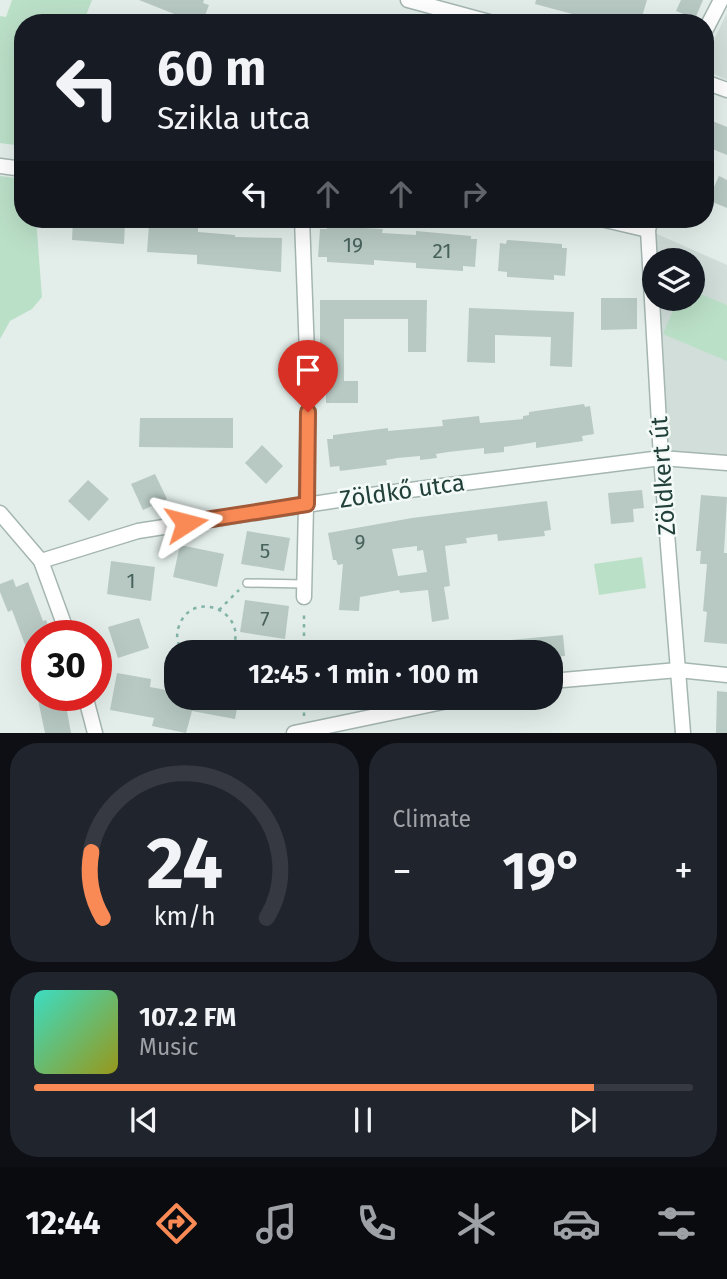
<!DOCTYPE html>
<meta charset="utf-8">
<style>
body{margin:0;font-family:"Fira Sans",sans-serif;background:#20242c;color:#f1f3f6;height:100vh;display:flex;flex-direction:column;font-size:26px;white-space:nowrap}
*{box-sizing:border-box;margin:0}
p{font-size:23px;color:#9ea1a6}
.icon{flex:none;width:38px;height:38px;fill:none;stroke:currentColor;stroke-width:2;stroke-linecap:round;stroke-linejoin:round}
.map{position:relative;height:733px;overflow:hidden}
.sheet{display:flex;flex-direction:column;gap:10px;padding:10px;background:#0d0f14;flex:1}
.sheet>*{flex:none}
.guide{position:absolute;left:14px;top:14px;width:700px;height:214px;border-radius:28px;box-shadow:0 7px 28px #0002;background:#171b24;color:#f1f3f6;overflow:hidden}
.buttons{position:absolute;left:642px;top:248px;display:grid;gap:14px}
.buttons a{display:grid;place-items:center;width:63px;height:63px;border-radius:50%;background:#171b24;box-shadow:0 7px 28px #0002;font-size:35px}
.speed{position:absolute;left:21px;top:620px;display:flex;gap:14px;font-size:35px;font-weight:700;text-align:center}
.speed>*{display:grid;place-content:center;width:91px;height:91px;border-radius:50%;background:#171b24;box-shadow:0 7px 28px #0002;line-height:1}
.speed .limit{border:10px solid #d22;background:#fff;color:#111}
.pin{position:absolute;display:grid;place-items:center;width:60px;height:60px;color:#fff;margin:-72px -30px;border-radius:50% 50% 50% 0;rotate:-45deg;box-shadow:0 0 7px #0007}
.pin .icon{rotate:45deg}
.me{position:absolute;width:77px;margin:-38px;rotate:81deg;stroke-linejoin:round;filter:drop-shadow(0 0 5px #0008)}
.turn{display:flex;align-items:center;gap:24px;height:147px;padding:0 28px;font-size:32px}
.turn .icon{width:91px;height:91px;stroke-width:2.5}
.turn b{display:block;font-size:49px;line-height:60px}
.lanes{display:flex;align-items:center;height:66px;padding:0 28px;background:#0003;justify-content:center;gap:35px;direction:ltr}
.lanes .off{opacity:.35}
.big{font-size:52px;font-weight:700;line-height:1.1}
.sheet .tile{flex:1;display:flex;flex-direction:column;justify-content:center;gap:10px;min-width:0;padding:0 24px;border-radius:28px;background:#20242c}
.sheet .dial{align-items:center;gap:0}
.dial svg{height:182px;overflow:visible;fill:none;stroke:#363941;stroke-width:7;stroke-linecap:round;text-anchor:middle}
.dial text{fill:#f1f3f6;stroke:none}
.song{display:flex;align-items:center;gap:21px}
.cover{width:84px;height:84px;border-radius:10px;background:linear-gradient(135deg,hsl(170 70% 55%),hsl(60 70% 35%))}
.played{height:7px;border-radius:4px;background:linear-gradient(90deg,#f98a56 85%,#363941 85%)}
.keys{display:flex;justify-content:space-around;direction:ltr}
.heat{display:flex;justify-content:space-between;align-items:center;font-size:38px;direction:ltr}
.sheet .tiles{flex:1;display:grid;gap:10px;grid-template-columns:1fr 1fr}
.tile:last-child{grid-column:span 2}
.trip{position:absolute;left:164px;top:640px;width:399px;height:70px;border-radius:28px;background:#171b24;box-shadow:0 7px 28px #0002;font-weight:700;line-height:70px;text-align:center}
.dock{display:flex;height:112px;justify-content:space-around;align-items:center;background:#090b0e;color:#9ea1a6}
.dock .icon{width:49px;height:49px}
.dock .on{color:#f98a56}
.dock b{font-size:32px;color:#f1f3f6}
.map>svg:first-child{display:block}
.built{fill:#d1ded9;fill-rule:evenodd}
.green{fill:#bbe0c8}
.building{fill:#b8c9c3;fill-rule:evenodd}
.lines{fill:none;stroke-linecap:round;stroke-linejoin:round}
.service-casing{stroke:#a5b6b2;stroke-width:10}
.minor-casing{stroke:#a5b6b2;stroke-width:17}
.path{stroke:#82b3a7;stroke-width:2.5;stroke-dasharray:3.5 5;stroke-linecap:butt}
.service{stroke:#fff;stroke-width:7}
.minor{stroke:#fff;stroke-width:14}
.route-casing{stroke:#a25a38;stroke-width:18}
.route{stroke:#f98a56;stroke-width:12}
.labels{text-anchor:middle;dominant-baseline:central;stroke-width:5;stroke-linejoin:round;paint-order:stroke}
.number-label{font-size:21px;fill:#48625c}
.street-label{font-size:24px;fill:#22403a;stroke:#f4faf7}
</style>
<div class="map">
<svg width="727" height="733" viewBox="0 0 727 733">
<rect width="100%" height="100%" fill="#e3eeea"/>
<g class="built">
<polygon points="727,13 727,80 705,70 705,58"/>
<path d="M648 230 727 265V463L661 458ZM654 261H693V299H654Z"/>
</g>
<g class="green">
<polygon points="12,0 92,0 83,23 23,23 23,146 0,143 0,16 6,17"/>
<polygon points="0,176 23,179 23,219 36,219 42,297 32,309 10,321 0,339"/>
<polygon points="693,291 727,305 727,361 663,334 678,299 693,299"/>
<polygon points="642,557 646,588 599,595 594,564"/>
</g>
<g class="building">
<polygon points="139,0 204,0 203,3 209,5 202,23 197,23"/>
<polygon points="536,0 647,0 640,23 615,23 592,16 591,19 535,4"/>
<polygon points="681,0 703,0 695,19 676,11"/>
<polygon points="705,118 727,127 727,155 705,146"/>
<polygon points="719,176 727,180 727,208 708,200"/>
<polygon points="73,219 125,221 124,244 72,240"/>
<polygon points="149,225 198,228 198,232 235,235 235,237 282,238 281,272 197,264 197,255 147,252"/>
<polygon points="327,226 383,229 382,233 416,235 416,231 471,236 471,239 477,239 475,267 463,266 463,271 416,268 416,263 386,261 374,260 374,265 327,262 327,257 318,257 320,229 327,229"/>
<polygon points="507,240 562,244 562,248 567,248 565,276 554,275 554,280 507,277 507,272 498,271 500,243 506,244"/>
<polygon points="601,298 637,298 637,329 601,330"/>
<polygon points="320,300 427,300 426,352 408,352 408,319 344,319 344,381 358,381 358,403 326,403 326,384 320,384"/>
<polygon points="469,308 574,312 572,367 550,366 551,337 495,335 495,363 467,362"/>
<polygon points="584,404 585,407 590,406 594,434 582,436 583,441 536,448 536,442 504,447 504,452 484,454 484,448 448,452 436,454 437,458 420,460 420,456 397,458 386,460 387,465 340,471 339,466 330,467 327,439 333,439 333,435 388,428 388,431 443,426 442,420 479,416 480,423 523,419 523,416 529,415 529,412"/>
<polygon points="140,418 233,418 233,448 139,447"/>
<polygon points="262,445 283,466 266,484 245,463"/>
<polygon points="155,474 167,499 143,510 131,484"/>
<polygon points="88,480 109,499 89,521 68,501"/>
<polygon points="642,490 644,508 633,509 634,522 611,524 608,493"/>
<polygon points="701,495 727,497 724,553 727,553 727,644 704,642 707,612 703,611 707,564 700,564 701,551 696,551"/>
<path d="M547 501 551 530 544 531 545 536 498 541 497 534 466 538 467 543 445 546 450 586 444 587 449 619 432 622 428 590 400 593 399 590 360 597 359 611 339 610 343 564 338 565 336 560H333L328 533 412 518ZM417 546V551L423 550 427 572 398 576 392 549Z"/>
<polygon points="247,531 290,538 284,571 241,564"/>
<polygon points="180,545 224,554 217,587 173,577"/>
<polygon points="111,561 155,567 151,601 107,594"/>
<polygon points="13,579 16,587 28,582 43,621 46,620 52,635 37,635 37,646 27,650 12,610 8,612 0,592 0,584"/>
<polygon points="245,600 289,606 285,639 240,632"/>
<polygon points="139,618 149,648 118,658 108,627"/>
<polygon points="563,635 565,656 551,657 551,653 436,653 435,647 469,640 470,644"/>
<polygon points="117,673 151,679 150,687 177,692 177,698 239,698 235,719 192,711 186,733 152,726 154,718 110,710"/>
<polygon points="717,691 727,692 727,733 716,733"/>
<polygon points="37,695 64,695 71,733 45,733"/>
</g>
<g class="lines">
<defs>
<polyline id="service" points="247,583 304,584"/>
<g id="minor">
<polyline points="408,0 493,23"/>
<polyline points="705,31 721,0"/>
<polyline points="705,82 727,90"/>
<polyline points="0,166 23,169"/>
<polyline points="302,219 308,381"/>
<polyline points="601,219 648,230"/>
<polyline points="651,219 648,230 661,458 683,733"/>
<polyline points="0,513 41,561 68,635"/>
<polyline points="41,561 138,531 371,495 661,458 727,463"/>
<polyline points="304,597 308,412"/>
<polyline points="551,681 678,670 727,675"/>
<polyline points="85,695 95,733"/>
<polyline points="294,733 462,698"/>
</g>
</defs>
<use href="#service" class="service-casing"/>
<use href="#minor" class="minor-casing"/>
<g class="path">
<polyline points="219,610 239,590"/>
<polyline points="235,642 273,650"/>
<path d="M183 653C178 645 175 636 179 626 193 586 254 614 230 653"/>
<polyline points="304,653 304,611"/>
<polyline points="177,692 177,691"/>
<polyline points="304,716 304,698"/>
</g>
<use href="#service" class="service"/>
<use href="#minor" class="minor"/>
</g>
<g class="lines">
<defs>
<polyline id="route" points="186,523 307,504 308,412"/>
</defs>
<use href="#route" class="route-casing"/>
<use href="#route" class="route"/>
</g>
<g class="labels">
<g class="number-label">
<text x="353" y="245">19</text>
<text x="442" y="251">21</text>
<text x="360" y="542">9</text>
<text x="265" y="551">5</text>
<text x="131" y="581">1</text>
<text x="265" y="619">7</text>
</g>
<g class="street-label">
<text transform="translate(663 476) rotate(-94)">Zöldkert út</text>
<text transform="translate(402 491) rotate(-8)">Zöldkő utca</text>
</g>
</g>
</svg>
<div class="buttons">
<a><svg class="icon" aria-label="layers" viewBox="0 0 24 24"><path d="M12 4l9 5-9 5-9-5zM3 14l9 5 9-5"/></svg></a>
</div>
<div class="speed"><div class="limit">30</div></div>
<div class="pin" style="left:308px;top:412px;background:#d93025"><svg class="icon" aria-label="arrive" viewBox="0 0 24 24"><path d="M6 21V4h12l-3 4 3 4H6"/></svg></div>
<svg class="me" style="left:186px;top:523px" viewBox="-20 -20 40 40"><path d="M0-17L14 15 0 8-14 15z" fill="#f98a56" stroke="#fff" stroke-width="4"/></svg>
<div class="trip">12:45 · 1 min · 100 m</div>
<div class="guide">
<div class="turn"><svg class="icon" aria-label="left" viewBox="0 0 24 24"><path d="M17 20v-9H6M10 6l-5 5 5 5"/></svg><div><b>60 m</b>Szikla utca</div></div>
<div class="lanes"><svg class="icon" aria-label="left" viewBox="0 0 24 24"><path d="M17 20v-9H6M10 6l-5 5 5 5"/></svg><svg class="icon off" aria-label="ahead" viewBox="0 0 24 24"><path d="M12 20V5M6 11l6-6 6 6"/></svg><svg class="icon off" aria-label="ahead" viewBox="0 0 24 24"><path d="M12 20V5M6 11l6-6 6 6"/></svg><svg class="icon off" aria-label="right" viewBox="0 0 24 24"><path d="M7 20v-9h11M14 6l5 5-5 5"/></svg></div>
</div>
</div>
<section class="sheet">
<div class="tiles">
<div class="tile dial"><svg viewBox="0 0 100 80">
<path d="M14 69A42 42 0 1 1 86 69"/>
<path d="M14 69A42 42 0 0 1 9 40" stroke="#f98a56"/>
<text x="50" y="56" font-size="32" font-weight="700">24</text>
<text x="50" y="72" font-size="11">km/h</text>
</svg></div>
<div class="tile"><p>Climate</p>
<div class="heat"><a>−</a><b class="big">19°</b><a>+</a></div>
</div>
<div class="tile">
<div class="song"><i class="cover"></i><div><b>107.2 FM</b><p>Music</p></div></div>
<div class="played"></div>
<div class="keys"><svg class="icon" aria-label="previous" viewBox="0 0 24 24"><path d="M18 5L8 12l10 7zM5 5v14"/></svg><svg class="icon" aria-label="pause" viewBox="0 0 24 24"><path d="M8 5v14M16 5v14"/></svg><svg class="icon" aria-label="next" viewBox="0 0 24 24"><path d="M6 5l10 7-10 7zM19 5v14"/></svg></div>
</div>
</div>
</section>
<nav class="dock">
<b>12:44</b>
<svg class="icon on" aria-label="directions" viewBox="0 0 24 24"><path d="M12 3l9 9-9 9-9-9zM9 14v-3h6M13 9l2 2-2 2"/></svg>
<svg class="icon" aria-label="music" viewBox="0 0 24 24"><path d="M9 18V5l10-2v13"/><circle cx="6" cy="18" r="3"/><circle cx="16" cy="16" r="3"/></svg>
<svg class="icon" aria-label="phone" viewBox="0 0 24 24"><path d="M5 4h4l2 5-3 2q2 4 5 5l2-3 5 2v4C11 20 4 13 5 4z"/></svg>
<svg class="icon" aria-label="climate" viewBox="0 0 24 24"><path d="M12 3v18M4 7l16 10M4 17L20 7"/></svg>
<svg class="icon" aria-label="car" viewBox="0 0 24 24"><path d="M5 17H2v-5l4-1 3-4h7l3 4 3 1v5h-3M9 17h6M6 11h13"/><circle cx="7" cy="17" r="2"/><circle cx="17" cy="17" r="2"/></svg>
<svg class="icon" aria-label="filters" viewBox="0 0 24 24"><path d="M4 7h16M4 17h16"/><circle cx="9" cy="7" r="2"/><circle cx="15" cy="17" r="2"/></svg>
</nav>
